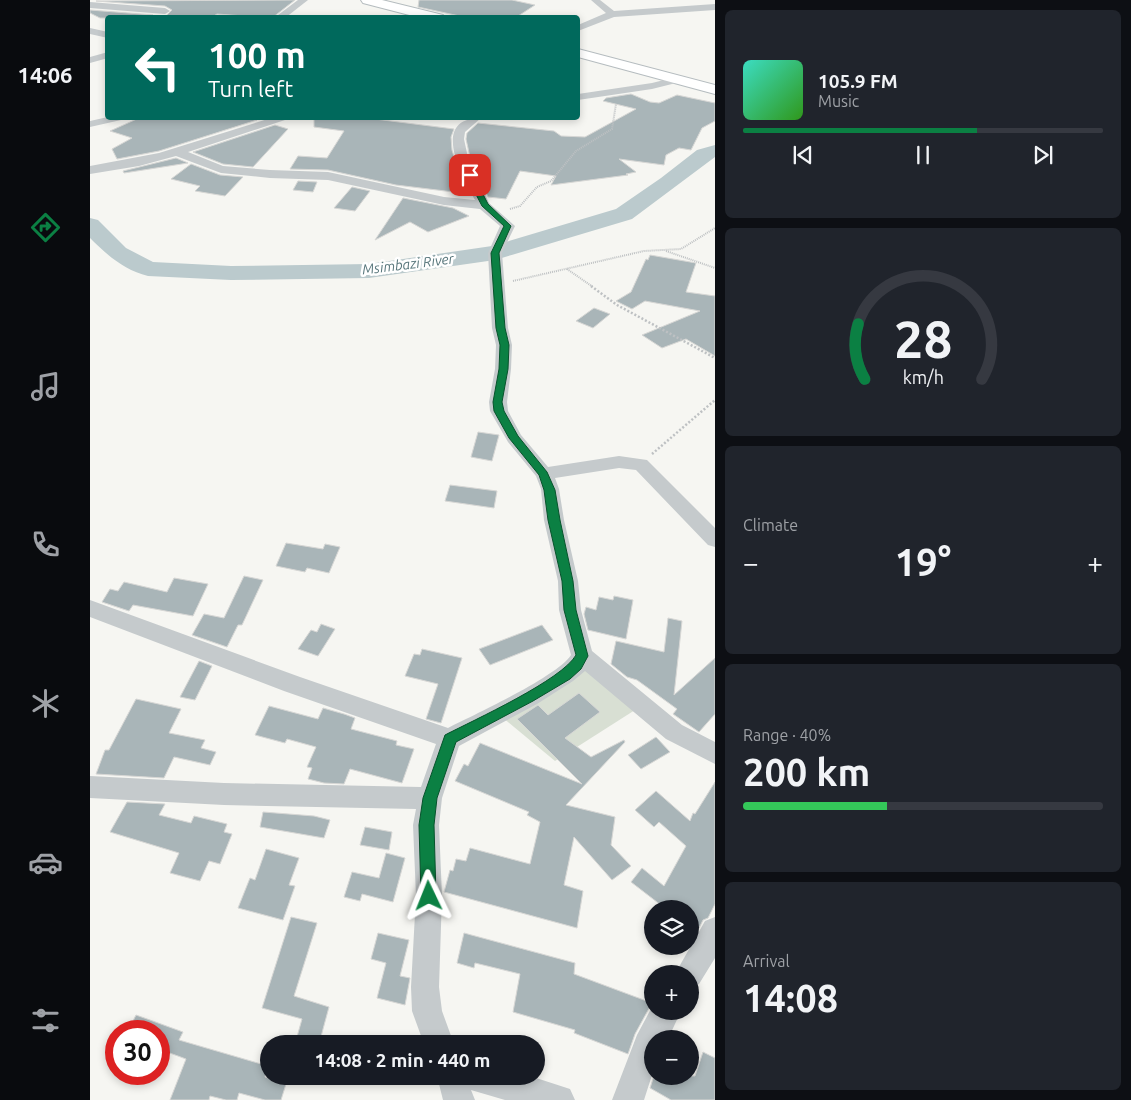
<!DOCTYPE html>
<meta charset="utf-8">
<style>
body{margin:0;font-family:Ubuntu,sans-serif;background:#20242c;color:#f1f3f6;height:100vh;display:flex;flex-direction:column;font-size:19px;white-space:nowrap}
*{box-sizing:border-box;margin:0}
p{font-size:16px;color:#9ea1a6}
.icon{flex:none;width:28px;height:28px;fill:none;stroke:currentColor;stroke-width:2;stroke-linecap:round;stroke-linejoin:round}
.map{position:relative;flex:1;overflow:hidden}
.details{display:flex;flex-direction:column;gap:10px;padding:10px;background:#0d0f14;width:416px}
.details>*{flex:none}
.guide{position:absolute;left:15px;top:15px;width:475px;height:105px;border-radius:5px;box-shadow:0 2px 8px #0003;background:#00695c;color:#fff;overflow:hidden}
.controls{position:absolute;left:554px;top:900px;display:grid;gap:10px}
.controls a{display:grid;place-items:center;width:55px;height:55px;border-radius:50%;background:#171b24;box-shadow:0 2px 8px #0003;font-size:25px}
.speed{position:absolute;left:15px;top:1020px;display:flex;gap:10px;font-size:25px;font-weight:700;text-align:center}
.speed>*{display:grid;place-content:center;width:65px;height:65px;border-radius:50%;background:#171b24;box-shadow:0 2px 8px #0003;line-height:1}
.speed .limit{border:8px solid #d22;background:#fff;color:#111}
.pin{position:absolute;display:grid;place-items:center;width:42px;height:42px;color:#fff;margin:-21px;border-radius:10px;box-shadow:0 2px 8px #0006}
.me{position:absolute;width:55px;margin:-28px;rotate:358deg;stroke-linejoin:round;filter:drop-shadow(0 0 4px #0008)}
.turn{display:flex;align-items:center;gap:18px;height:105px;padding:0 20px;font-size:22px}
.turn .icon{width:65px;height:65px;stroke-width:2.5}
.turn b{display:block;font-size:35px;line-height:42px}
.big{font-size:38px;font-weight:700;line-height:1.1}
.details .tile{flex:1;display:flex;flex-direction:column;justify-content:center;gap:8px;min-width:0;padding:0 18px;border-radius:8px;background:#20242c}
.details .dial{align-items:center;gap:0}
.dial svg{height:130px;overflow:visible;fill:none;stroke:#363941;stroke-width:7;stroke-linecap:round;text-anchor:middle}
.dial text{fill:#f1f3f6;stroke:none}
.song{display:flex;align-items:center;gap:15px}
.cover{width:60px;height:60px;border-radius:8px;background:linear-gradient(135deg,hsl(170 70% 55%),hsl(110 70% 35%))}
.played{height:5px;border-radius:2px;background:linear-gradient(90deg,#0b8043 65%,#363941 65%)}
.keys{display:flex;justify-content:space-around;direction:ltr}
.heat{display:flex;justify-content:space-between;align-items:center;font-size:28px;direction:ltr}
.charge{height:8px;border-radius:4px;background:linear-gradient(90deg,#34c759 40%,#363941 0)}
.trip{position:absolute;left:170px;top:1035px;width:285px;height:50px;border-radius:25px;background:#171b24;box-shadow:0 2px 8px #0003;font-weight:700;line-height:50px;text-align:center}
main{display:flex;flex:1;min-height:0}
.dock{display:flex;flex-direction:column;width:90px;justify-content:space-around;align-items:center;background:#090b0e;color:#9ea1a6}
.dock .icon{width:35px;height:35px}
.dock .active{color:#0b8043}
.dock b{font-size:22px;color:#f1f3f6}
.map>svg:first-child{display:block}
.green{fill:#d8dfd3}
.lines{fill:none;stroke-linecap:round;stroke-linejoin:round}
.river{fill:#bbcacd;fill-rule:evenodd}
.building{fill:#a9b5b8;stroke:#d7d7d5}
.secondary-casing{stroke:#b5bcbf;stroke-width:2}
.path-far1{stroke:#bec1c3;stroke-width:2;stroke-dasharray:1 1;stroke-linecap:butt}
.path{stroke:#bec1c3;stroke-width:2.5;stroke-dasharray:2 2;stroke-linecap:butt}
.street{fill:#c5cacc;fill-rule:evenodd}
.secondary{fill:#fff;fill-rule:evenodd}
.route{fill:#0b8043;stroke:#07532c}
.labels{text-anchor:middle;dominant-baseline:central;stroke-width:5;stroke-linejoin:round;paint-order:stroke}
.far-water-label{font-size:14px;font-style:italic;fill:#59777c;stroke:#fff}
</style>
<main>
<nav class="dock">
<b>14:06</b>
<svg class="icon active" aria-label="directions" viewBox="0 0 24 24"><path d="M12 3l9 9-9 9-9-9zM9 14v-3h6M13 9l2 2-2 2"/></svg>
<svg class="icon" aria-label="music" viewBox="0 0 24 24"><path d="M9 18V5l10-2v13"/><circle cx="6" cy="18" r="3"/><circle cx="16" cy="16" r="3"/></svg>
<svg class="icon" aria-label="phone" viewBox="0 0 24 24"><path d="M5 4h4l2 5-3 2q2 4 5 5l2-3 5 2v4C11 20 4 13 5 4z"/></svg>
<svg class="icon" aria-label="climate" viewBox="0 0 24 24"><path d="M12 3v18M4 7l16 10M4 17L20 7"/></svg>
<svg class="icon" aria-label="car" viewBox="0 0 24 24"><path d="M5 17H2v-5l4-1 3-4h7l3 4 3 1v5h-3M9 17h6M6 11h13"/><circle cx="7" cy="17" r="2"/><circle cx="17" cy="17" r="2"/></svg>
<svg class="icon" aria-label="filters" viewBox="0 0 24 24"><path d="M4 7h16M4 17h16"/><circle cx="9" cy="7" r="2"/><circle cx="15" cy="17" r="2"/></svg>
</nav>
<div class="map">
<svg width="625" height="1100" viewBox="0 0 625 1100">
<rect width="100%" height="100%" fill="#f6f6f2"/>
<polygon class="green" points="492,667 545,710 465,761 412,717"/>
<g class="lines">
<path class="river" d="M625 145V157L542 219 405 260 279 278 141 280 58 276C34 270 17 255 0 238V218L8 220 36 248 63 262 141 266 279 264 402 246 526 209 571 178 607 150Z"/>
</g>
<g class="building">
<polygon points="205,0 182,18 127,14 122,17 95,18 76,16 82,10 75,6 6,1"/>
<polygon points="329,0 422,0 445,5 425,18 379,18 328,7"/>
<polygon points="0,10 63,15 54,18 10,18 0,13"/>
<polygon points="541,94 560,102 569,103 587,95 625,103 625,121 612,128 601,150 589,148 576,155 574,165 529,159 546,172 536,174 538,175 461,185 466,176 430,171 416,199 398,197 380,157 376,139 377,133 388,123 464,131 471,136 495,137 546,109 513,101 516,98"/>
<polygon points="49,118 151,118 167,120 69,151 27,159 22,149 42,138 20,131"/>
<polygon points="224,118 277,118 364,129 361,137 362,150 366,164 380,194 306,185 238,170 200,169 208,156 237,158 254,131 224,127"/>
<polygon points="185,125 198,129 163,167 133,164 103,152"/>
<polygon points="86,158 98,163 34,173 33,171"/>
<polygon points="101,164 130,175 153,177 135,196 105,191 110,186 81,179"/>
<polygon points="208,181 227,182 223,192 203,190"/>
<polygon points="262,187 280,191 265,211 244,208"/>
<polygon points="313,198 363,208 379,216 338,232 320,222 285,240"/>
<polygon points="560,255 606,263 596,292 625,296 625,356 596,339 572,348 552,335 610,311 555,301 542,309 526,301 541,292 556,259 558,260"/>
<polygon points="504,308 520,314 503,328 486,321"/>
<polygon points="388,432 409,435 402,461 381,457"/>
<polygon points="360,485 407,491 404,508 355,501"/>
<polygon points="196,543 233,549 235,544 250,547 239,573 217,568 215,572 186,566"/>
<polygon points="154,576 173,580 152,625 148,625 137,647 102,635 114,614 134,618"/>
<polygon points="84,578 118,584 103,616 43,605 39,611 12,602 20,589 28,591 34,582 77,592"/>
<polygon points="524,596 543,600 536,639 498,630 494,614 496,607 506,610 509,597 523,600"/>
<polygon points="578,618 592,621 584,695 625,658 625,714 609,732 583,714 587,709 547,680 537,677 521,664 526,641 574,652"/>
<polygon points="231,624 245,629 228,656 208,649 221,630 227,632"/>
<polygon points="452,625 463,640 400,665 389,649"/>
<polygon points="332,649 372,658 351,723 336,719 348,684 315,676 324,654 330,655"/>
<polygon points="109,661 122,666 105,700 90,697"/>
<polygon points="489,693 510,712 475,738 501,757 534,740 535,742 476,805 525,817 521,845 541,866 522,880 484,837 474,885 493,891 487,928 354,892 360,870 363,871 366,859 376,861 380,848 440,864 450,822 437,815 439,812 365,781 374,764 378,766 390,743 492,784 427,719 448,705 458,715"/>
<polygon points="46,699 91,709 79,733 115,740 111,748 126,752 120,765 84,757 74,778 6,774 15,750 19,750"/>
<polygon points="179,706 228,719 233,708 254,714 265,718 261,729 307,741 306,745 324,749 312,783 260,769 254,784 234,783 218,779 222,768 217,767 226,747 197,739 195,743 165,735"/>
<polygon points="566,737 580,752 551,769 538,755"/>
<polygon points="625,782 625,904 618,918 613,920 609,928 600,923 600,909 576,909 541,882 552,868 574,886 596,846 569,822 564,827 545,810 566,791 600,821 603,813 605,814"/>
<polygon points="37,802 75,804 69,815 101,823 104,816 137,824 134,832 142,834 130,864 119,861 110,881 80,873 89,853 20,832"/>
<polygon points="173,812 224,816 240,820 234,838 170,827"/>
<polygon points="275,827 302,832 299,850 270,845"/>
<polygon points="176,849 209,858 199,885 205,886 193,920 148,908 160,878 165,880"/>
<polygon points="296,853 315,858 303,902 272,894 270,901 254,897 262,872 289,878"/>
<polygon points="201,917 227,923 204,996 239,1007 229,1044 205,1044 212,1019 172,1008"/>
<polygon points="288,933 319,940 310,976 320,978 315,1005 287,998 296,963 281,959"/>
<polygon points="374,933 485,963 484,974 562,1003 545,1034 538,1054 484,1033 485,1030 423,1012 430,974 385,963 384,968 367,963"/>
<polygon points="46,1015 93,1032 89,1040 178,1066 175,1077 196,1084 191,1100 175,1100 149,1093 147,1100 136,1100 120,1096 119,1100 80,1100 96,1059 69,1049 69,1031 38,1031"/>
<polygon points="613,1052 625,1058 625,1100 581,1100 560,1088 564,1076 605,1076"/>
</g>
<g class="lines">
<defs>
<g id="secondary">
<polygon points="271,0 292,0 353,15 354,18 331,18 273,3"/>
<polygon points="488,49 625,85 625,94 488,57"/>
</g>
</defs>
<use href="#secondary" class="secondary-casing"/>
<g class="path-far1">
<polyline points="420,209 430,206 447,187 461,181 486,151 522,129 526,104"/>
<polyline points="576,251 625,268"/>
<polyline points="477,269 503,287"/>
<polyline points="423,281 554,251 591,249 625,228"/>
</g>
<g class="path">
<polyline points="501,286 527,305 625,358"/>
<polyline points="562,454 625,400"/>
</g>
<g class="street">
<polygon points="208,0 218,0 195,18 184,18"/>
<polygon points="501,0 510,0 524,11 625,4 625,10 524,17 488,31 488,25 516,13"/>
<polygon points="0,2 75,8 80,11 75,14 0,8"/>
<polygon points="0,28 18,32 18,38 0,34"/>
<polygon points="18,52 18,58 0,63 0,57"/>
<polygon points="586,77 591,80 590,82 562,89 488,100 488,94 562,83"/>
<polygon points="18,117 33,118 31,120 0,127 0,121"/>
<path d="M181 118H197L195 120 98 152 133 166 180 170 238 172 354 197 385 200C371 175 340 118 391 118L375 132 374 139 378 158 399 203 425 226 412 253 418 328 422 345 421 369 417 402 418 411 431 435 458 467 529 456 557 460 625 528V547L618 545 546 470 529 468 465 478 469 489 474 520 488 581 491 610 502 651 592 725 625 742V764L576 739 495 671 483 681 447 704 369 746 352 798 349 825 352 896 349 987 352 1011 364 1044H334L322 1011 321 987 326 896 323 825 326 809 134 805 0 798V776L134 783 331 787 346 744 194 691 0 617V600L210 677 358 728C384 715 468 676 481 655L469 610 468 581 454 520 451 489 446 476 418 442 400 411 399 402 405 369 406 345 402 328 398 253 410 226 390 209 354 205 238 180 180 178 131 173 86 156 49 166 0 174V166L69 153Z"/>
<polygon points="625,917 625,958 609,984 600,988 600,974 585,974 615,921"/>
<polygon points="562,1007 562,1011 591,1011 578,1039 562,1039 562,1075 554,1100 522,1100 547,1035"/>
<polygon points="347,1076 440,1076 480,1089 485,1100 415,1100 381,1090 385,1100 353,1100"/>
</g>
<use href="#secondary" class="secondary"/>
</g>
<path class="route" d="M380 173 383 175 398 204 421 226 409 253 415 328 419 345 418 369 412 402 414 411 428 436 457 472 465 490 470 520 483 581 486 610 498 656 491 669 480 679 443 701 366 742 347 798 344 825 346 896 344 902 339 904 333 902 331 896 329 825 333 798 355 735C384 720 472 680 486 655L474 610 472 581 458 520 454 490 449 475 419 438 404 411 403 402 409 369 410 345 406 328 401 253 414 226 392 206 376 175Z"/>
<g class="labels">
<g class="far-water-label">
<text transform="translate(318 264) rotate(-7)">Msimbazi River</text>
</g>
</g>
</svg>
<div class="controls">
<a><svg class="icon" aria-label="layers" viewBox="0 0 24 24"><path d="M12 4l9 5-9 5-9-5zM3 14l9 5 9-5"/></svg></a>
<a>+</a>
<a>−</a>
</div>
<div class="speed"><div class="limit">30</div></div>
<div class="pin" style="left:380px;top:175px;background:#d93025"><svg class="icon" aria-label="arrive" viewBox="0 0 24 24"><path d="M6 21V4h12l-3 4 3 4H6"/></svg></div>
<svg class="me" style="left:339px;top:896px" viewBox="-20 -20 40 40"><path d="M0-17L14 15 0 8-14 15z" fill="#0b8043" stroke="#fff" stroke-width="4"/></svg>
<div class="trip">14:08 · 2 min · 440 m</div>
<div class="guide">
<div class="turn"><svg class="icon" aria-label="left" viewBox="0 0 24 24"><path d="M17 20v-9H6M10 6l-5 5 5 5"/></svg><div><b>100 m</b>Turn left</div></div>
</div>
</div>
<section class="details">
<div class="tile">
<div class="song"><i class="cover"></i><div><b>105.9 FM</b><p>Music</p></div></div>
<div class="played"></div>
<div class="keys"><svg class="icon" aria-label="previous" viewBox="0 0 24 24"><path d="M18 5L8 12l10 7zM5 5v14"/></svg><svg class="icon" aria-label="pause" viewBox="0 0 24 24"><path d="M8 5v14M16 5v14"/></svg><svg class="icon" aria-label="next" viewBox="0 0 24 24"><path d="M6 5l10 7-10 7zM19 5v14"/></svg></div>
</div>
<div class="tile dial"><svg viewBox="0 0 100 80">
<path d="M14 69A42 42 0 1 1 86 69"/>
<path d="M14 69A42 42 0 0 1 10 35" stroke="#0b8043"/>
<text x="50" y="56" font-size="32" font-weight="700">28</text>
<text x="50" y="72" font-size="11">km/h</text>
</svg></div>
<div class="tile"><p>Climate</p>
<div class="heat"><a>−</a><b class="big">19°</b><a>+</a></div>
</div>
<div class="tile"><p>Range · 40%</p><b class="big">200 km</b><div class="charge"></div></div>
<div class="tile"><p>Arrival</p><b class="big">14:08</b></div>
</section>
</main>
